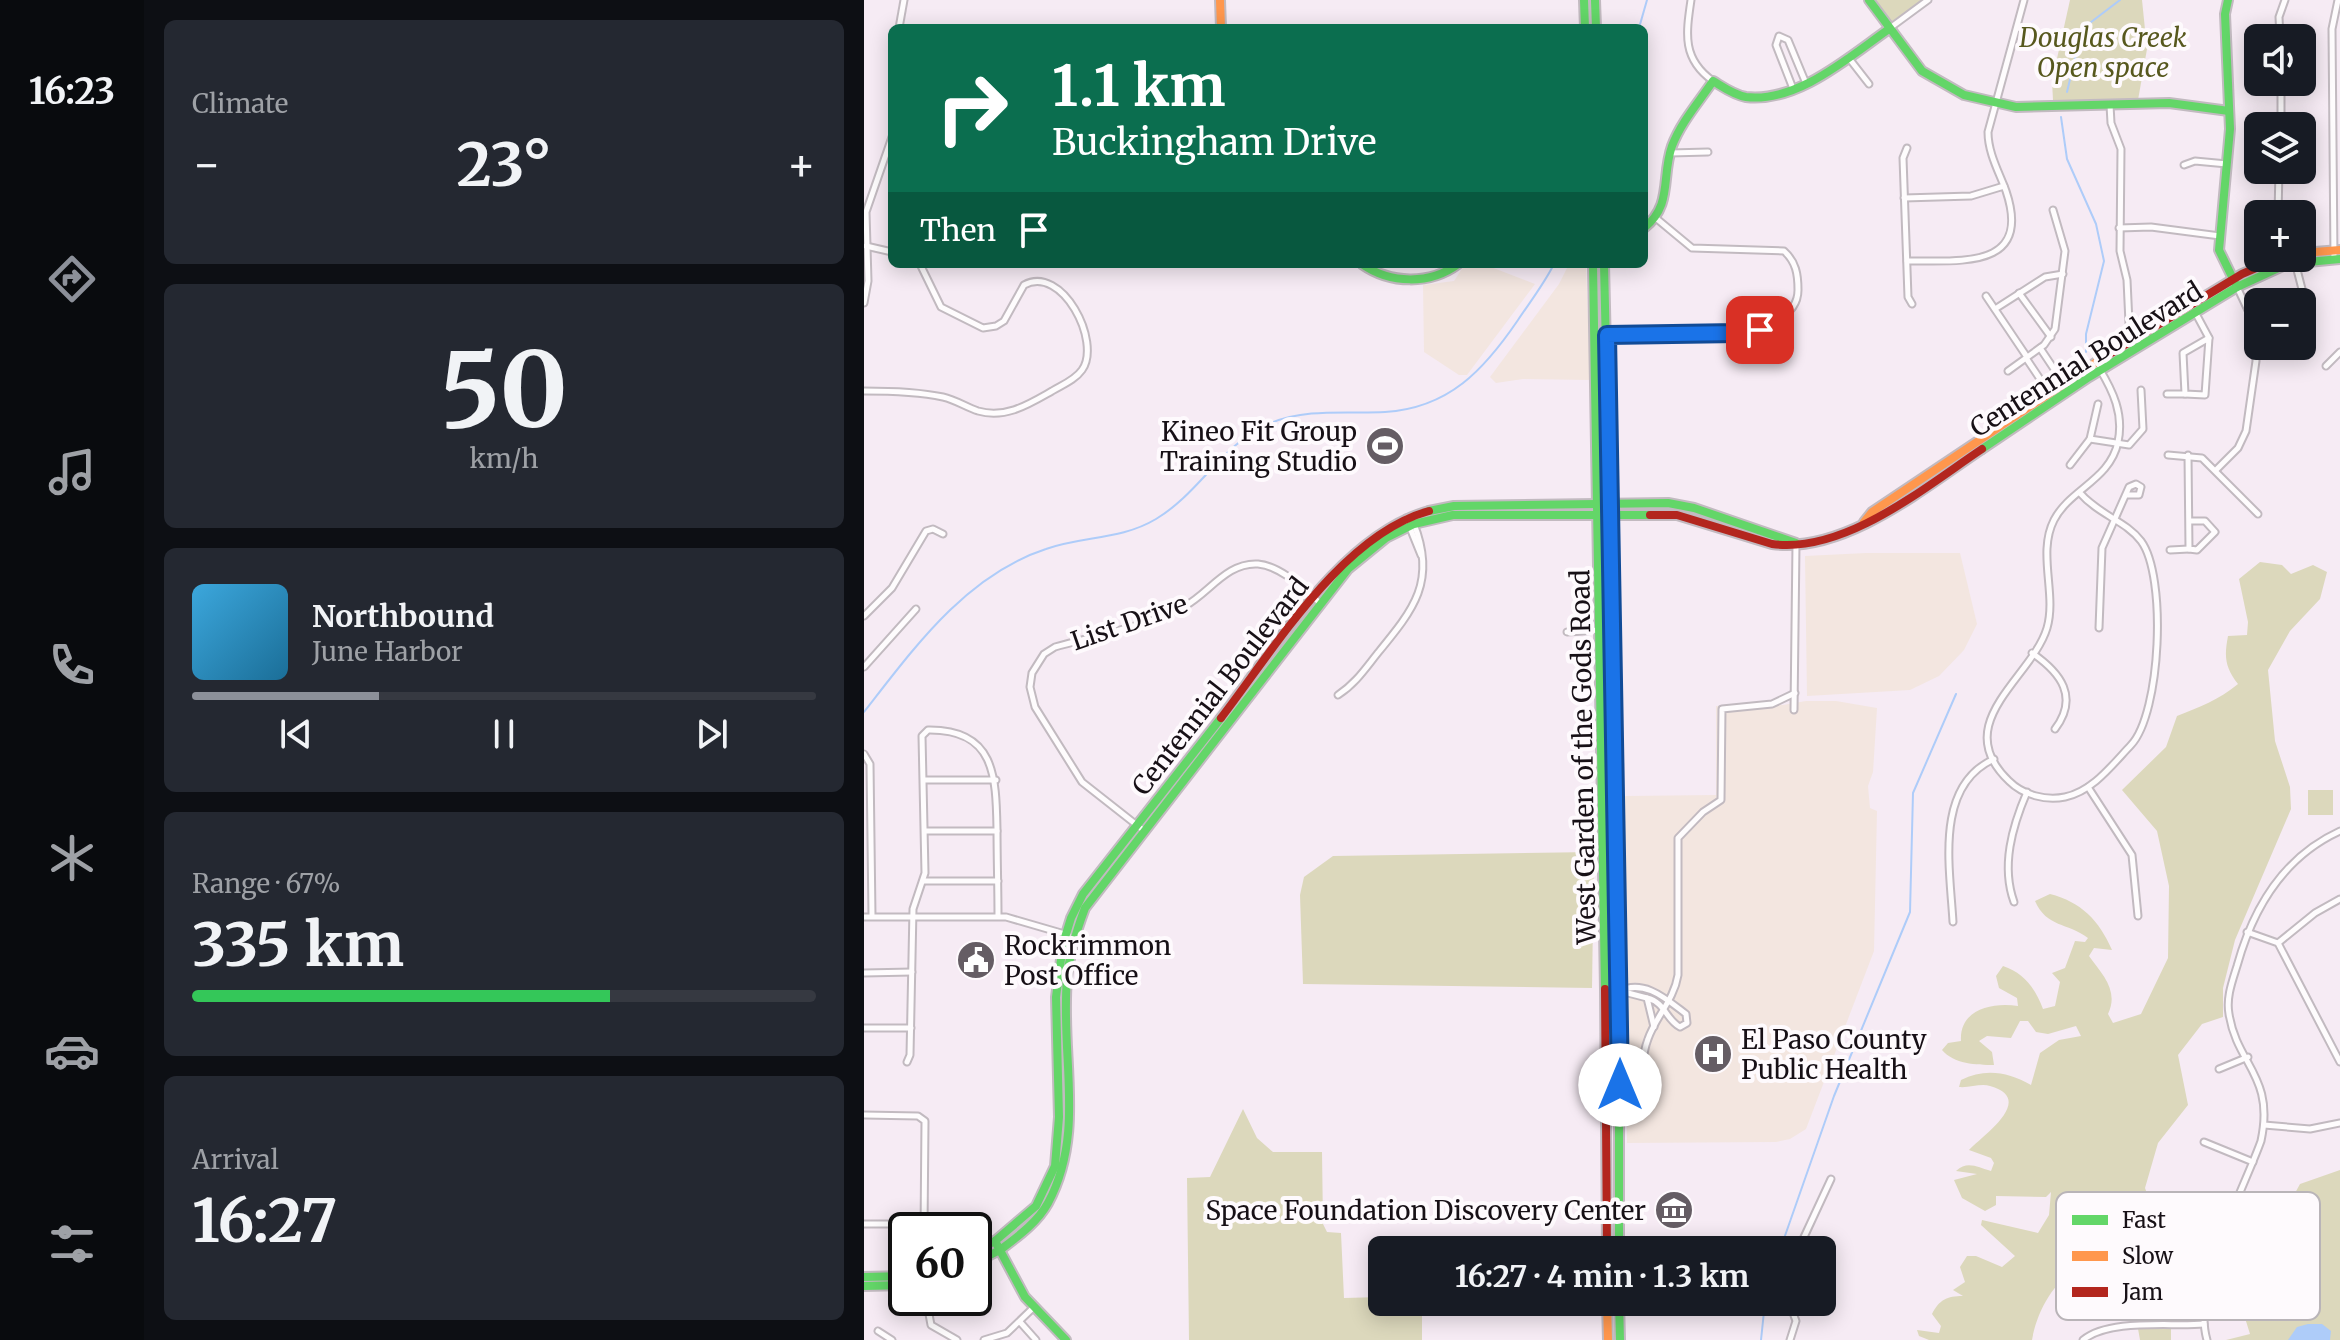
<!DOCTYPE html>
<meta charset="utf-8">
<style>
body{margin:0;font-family:Merriweather,serif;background:#242831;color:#f1f3f6;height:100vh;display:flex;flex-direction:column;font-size:30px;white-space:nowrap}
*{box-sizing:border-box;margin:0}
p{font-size:26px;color:#9ea1a6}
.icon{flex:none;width:44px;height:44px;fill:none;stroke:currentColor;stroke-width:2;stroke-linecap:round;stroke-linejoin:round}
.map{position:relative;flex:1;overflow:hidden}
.panel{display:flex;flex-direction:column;gap:20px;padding:20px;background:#0d0f14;width:720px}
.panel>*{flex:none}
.banner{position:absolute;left:24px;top:24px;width:760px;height:244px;border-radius:12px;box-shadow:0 4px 20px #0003;background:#0b6e4f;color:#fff;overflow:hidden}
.tools{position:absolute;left:1380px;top:24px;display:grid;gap:16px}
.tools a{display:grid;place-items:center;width:72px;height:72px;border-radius:12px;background:#171b24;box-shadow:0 4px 20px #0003;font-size:40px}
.speed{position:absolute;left:24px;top:1212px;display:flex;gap:16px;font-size:40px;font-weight:700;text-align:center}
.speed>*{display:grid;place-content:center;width:104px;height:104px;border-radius:50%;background:#171b24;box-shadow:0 4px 20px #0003;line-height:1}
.speed .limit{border:4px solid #111;border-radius:12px;background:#fff;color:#111}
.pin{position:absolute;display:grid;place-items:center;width:68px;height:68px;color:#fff;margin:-34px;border-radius:16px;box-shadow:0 4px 12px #0006}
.me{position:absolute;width:88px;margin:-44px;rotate:0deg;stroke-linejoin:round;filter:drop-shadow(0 0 6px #0008)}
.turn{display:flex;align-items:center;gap:28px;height:168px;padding:0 32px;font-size:36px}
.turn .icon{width:104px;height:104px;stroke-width:2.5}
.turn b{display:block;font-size:56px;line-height:68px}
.then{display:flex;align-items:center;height:76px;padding:0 32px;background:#0003;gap:16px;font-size:30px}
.big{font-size:60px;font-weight:700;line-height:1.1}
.panel .card{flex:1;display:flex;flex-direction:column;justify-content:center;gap:12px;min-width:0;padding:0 28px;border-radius:12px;background:#242831}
.panel .dial{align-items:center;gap:0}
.dial b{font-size:104px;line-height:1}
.song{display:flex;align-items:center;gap:24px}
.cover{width:96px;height:96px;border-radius:12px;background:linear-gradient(135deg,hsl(200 70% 55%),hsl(200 70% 35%))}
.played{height:8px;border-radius:4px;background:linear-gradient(90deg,#8c9099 30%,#363941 30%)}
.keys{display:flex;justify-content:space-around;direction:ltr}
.heat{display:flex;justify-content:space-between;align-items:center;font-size:44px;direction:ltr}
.charge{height:12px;border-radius:6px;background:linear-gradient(90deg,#34c759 67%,#363941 0)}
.trip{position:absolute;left:504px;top:1236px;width:468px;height:80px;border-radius:12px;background:#171b24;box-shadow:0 4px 20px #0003;font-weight:700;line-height:80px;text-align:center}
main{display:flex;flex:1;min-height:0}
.menu{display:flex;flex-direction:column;width:144px;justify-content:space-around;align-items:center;background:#090b0e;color:#9ea1a6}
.menu .icon{width:56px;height:56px}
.menu .active{color:#8c9099}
.menu b{font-size:36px;color:#f1f3f6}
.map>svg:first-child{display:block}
.industrial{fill:#f3e6e0}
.green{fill:#dcd8bc}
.water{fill:#aeccf9}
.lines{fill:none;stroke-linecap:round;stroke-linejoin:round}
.stream{stroke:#aeccf9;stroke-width:2}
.street-casing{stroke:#c2bac0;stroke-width:9}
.fast-casing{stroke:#c2bac0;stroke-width:12}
.slow-casing{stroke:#c2bac0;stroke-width:12}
.jam-casing{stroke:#c2bac0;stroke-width:12}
.street{stroke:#fefcfd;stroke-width:5}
.fast{stroke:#63d668;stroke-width:8}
.slow{stroke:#ff974d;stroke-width:8}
.jam{stroke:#b3261e;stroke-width:8}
.route-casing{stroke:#114b97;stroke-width:20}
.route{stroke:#1a73e8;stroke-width:14}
.labels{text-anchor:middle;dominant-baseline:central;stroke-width:8;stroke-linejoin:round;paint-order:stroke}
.park-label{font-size:26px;font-style:italic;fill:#57581e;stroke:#fefafd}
.street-label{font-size:26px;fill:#171016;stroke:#fefafd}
.poi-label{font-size:26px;fill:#171016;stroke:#fefafd;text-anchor:end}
.key{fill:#fefafd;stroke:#b9b4b8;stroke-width:2}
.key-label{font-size:22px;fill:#171016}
</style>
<main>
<nav class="menu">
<b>16:23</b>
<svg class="icon active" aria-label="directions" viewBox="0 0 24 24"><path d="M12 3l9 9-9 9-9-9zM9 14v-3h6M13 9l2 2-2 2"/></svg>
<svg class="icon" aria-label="music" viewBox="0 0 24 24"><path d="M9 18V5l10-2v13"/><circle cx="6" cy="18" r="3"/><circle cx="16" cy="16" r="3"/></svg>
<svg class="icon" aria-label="phone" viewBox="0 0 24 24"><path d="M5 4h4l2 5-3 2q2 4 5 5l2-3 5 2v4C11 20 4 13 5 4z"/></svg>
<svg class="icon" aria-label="climate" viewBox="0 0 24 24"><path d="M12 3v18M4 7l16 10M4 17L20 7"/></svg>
<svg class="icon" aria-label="car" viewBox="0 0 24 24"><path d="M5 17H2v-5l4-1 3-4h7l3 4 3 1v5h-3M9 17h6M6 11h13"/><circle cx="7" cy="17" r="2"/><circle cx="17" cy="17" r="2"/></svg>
<svg class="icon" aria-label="filters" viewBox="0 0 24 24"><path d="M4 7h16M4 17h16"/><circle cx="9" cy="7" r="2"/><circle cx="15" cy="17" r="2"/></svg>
</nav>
<section class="panel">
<div class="card"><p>Climate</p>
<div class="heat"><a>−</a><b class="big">23°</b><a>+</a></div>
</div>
<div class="card dial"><b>50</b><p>km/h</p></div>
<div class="card">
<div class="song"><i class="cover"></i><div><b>Northbound</b><p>June Harbor</p></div></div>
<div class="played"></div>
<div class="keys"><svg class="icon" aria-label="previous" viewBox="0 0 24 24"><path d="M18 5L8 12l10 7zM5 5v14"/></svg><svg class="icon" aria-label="pause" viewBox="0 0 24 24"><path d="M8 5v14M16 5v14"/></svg><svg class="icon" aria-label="next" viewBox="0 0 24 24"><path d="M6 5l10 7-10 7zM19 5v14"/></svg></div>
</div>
<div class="card"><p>Range · 67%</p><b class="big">335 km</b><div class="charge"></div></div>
<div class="card"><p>Arrival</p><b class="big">16:27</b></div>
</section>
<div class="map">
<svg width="1476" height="1340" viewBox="0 0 1476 1340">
<rect width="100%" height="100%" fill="#f6ebf4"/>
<g class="industrial">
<polygon points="601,264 619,264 671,284 603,375 595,375 560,352 559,285 590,281"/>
<polygon points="705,264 722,264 726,380 659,379 632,383 626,377 695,284"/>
<polygon points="1002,553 1096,553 1113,624 1100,650 1075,676 1046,690 943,696 941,556"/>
<polygon points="942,701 972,701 1013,708 1009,772 1004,786 1006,808 1013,811 1010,951 942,1129 926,1139 912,1142 763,1143 761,796 852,795 852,706 919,705"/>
</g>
<g class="green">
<polygon points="1010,0 1058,0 1026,23"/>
<polygon points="1206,0 1278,0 1283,49 1274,100 1189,100 1188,81"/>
<path d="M1396 562 1418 565 1427 574 1449 565 1463 572 1456 599 1426 631 1404 670 1411 741 1426 787 1427 809 1371 940 1359 988V1017L1338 1024 1314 1055 1324 1105 1294 1143 1281 1188 1314 1277 1307 1303V1340H1276L1273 1323 1233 1258C1197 1269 1174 1305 1168 1340H1065L1055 1336 1053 1330 1075 1333 1077 1326 1068 1314C1075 1300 1083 1296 1099 1296L1089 1290 1101 1282 1096 1267 1103 1256H1112L1138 1267 1151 1256 1117 1225 1118 1220 1174 1233 1185 1215 1187 1192 1182 1197 1132 1196V1205L1121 1211 1098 1198 1090 1180 1113 1174 1092 1171C1104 1160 1114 1168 1127 1171L1130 1163 1127 1158 1105 1150C1118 1136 1173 1099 1126 1086 1117 1083 1106 1088 1095 1087L1097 1080C1121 1068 1144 1072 1167 1085L1176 1053 1195 1040 1217 1036 1212 1026 1184 1034 1172 1032 1164 1021H1156L1147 1038 1123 1036 1115 1041 1128 1052 1130 1065C1112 1065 1090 1064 1078 1050L1084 1043 1097 1041C1095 1009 1129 1002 1154 1006L1153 998 1135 988 1132 976 1139 966C1160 973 1171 988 1179 1009L1191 1006 1196 982 1188 973 1201 968 1211 941 1221 942 1224 938C1203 922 1183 928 1171 901L1186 894C1217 902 1235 920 1248 950L1230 948 1225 956C1239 975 1255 991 1244 1014L1249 1023 1277 1014 1304 958 1305 886 1293 831 1258 790 1302 747 1313 716C1335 707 1355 700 1374 684 1361 667 1360 657 1364 636L1383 635 1384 622 1375 579Z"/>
<rect x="1444" y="790" width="25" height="25"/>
<polygon points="730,852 728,988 439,984 436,895 440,877 469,856"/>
<polygon points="379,1109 393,1138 409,1152 458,1152 459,1224 463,1232 477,1233 480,1298 518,1297 518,1302 537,1302 538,1310 558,1310 558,1340 325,1340 323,1178 346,1177"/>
<polygon points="1476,1170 1476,1340 1362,1340 1386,1334 1377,1305 1401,1248 1436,1184"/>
</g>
<polygon class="water" points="1444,1324 1458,1324 1467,1331 1466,1340 1424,1340 1433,1327"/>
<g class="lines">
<g class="stream">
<polyline points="775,28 783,0"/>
<polyline points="1203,92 1218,29 1256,0"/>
<polyline points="1197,117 1203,159 1232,224 1240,261 1222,334 1222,352"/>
<path d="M0 712C50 648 102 575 182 549 219 536 257 540 292 519 337 492 357 444 407 423 443 408 483 414 521 412 585 408 620 370 654 320 666 302 680 284 690 264"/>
<polyline points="916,1250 970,1096 1046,912 1049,793 1092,694"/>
<polyline points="897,1340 901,1302"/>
</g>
<defs>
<g id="street">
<path d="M827 0C822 34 818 59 849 81"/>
<polyline points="35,28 40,0"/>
<polyline points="1026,28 1064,0"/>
<polyline points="1416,38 1415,17 1421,0"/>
<polyline points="984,57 1005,84"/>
<polyline points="928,86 912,45 915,36 924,40 941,81"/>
<polyline points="1246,105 1247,123 1257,149 1256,251 1263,280 1265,323 1273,338"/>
<polyline points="1417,126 1417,82"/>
<polyline points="1043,148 1039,158 1044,297 1048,304"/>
<polyline points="806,153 844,152"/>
<polyline points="1320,165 1331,161 1363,164"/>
<polyline points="1040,198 1107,196 1140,186"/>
<polyline points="1414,214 1415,170"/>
<polyline points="1255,228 1287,227 1356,236"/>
<polyline points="2,246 28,252"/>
<polyline points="1470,259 1468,29 1474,0"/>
<path d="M1043 261C1094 260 1169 271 1142 191 1135 172 1124 153 1124 132L1160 0"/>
<polyline points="1431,262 1438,289"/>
<polyline points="1155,293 1187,337"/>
<polyline points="1122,296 1163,357"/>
<polyline points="0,303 4,281 2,212 28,137"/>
<polyline points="1131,309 1181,277 1199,274"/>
<polyline points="1331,312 1345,338"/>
<path d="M732 336C773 334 934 351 934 290 934 274 932 262 920 251L828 248 793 219"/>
<polygon points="1345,338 1341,395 1321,394 1319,353"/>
<polyline points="1176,348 1192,372"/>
<polyline points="1162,358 1178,382"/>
<polyline points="1462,366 1476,352"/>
<polyline points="1144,371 1180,345 1191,329 1201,251 1189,210"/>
<path d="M0 391C25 391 55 392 79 397 92 400 102 407 114 411 142 419 165 404 188 391 198 385 211 380 218 370 238 342 198 264 160 285L140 321 132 326 119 328 77 307 56 264"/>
<polyline points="1303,394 1321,394"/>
<polyline points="1226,439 1265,445 1279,429 1277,390"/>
<polyline points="1304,455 1338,458 1394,514"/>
<polyline points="1324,455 1325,549 1333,550 1351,532 1341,521 1325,521"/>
<polyline points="1206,465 1226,439 1234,404"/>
<polyline points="1352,470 1374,448 1382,431 1392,361 1390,323 1373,287"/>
<path d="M1216 493C1235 515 1262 521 1277 541 1303 576 1297 713 1267 745 1248 765 1229 791 1201 797 1182 801 1159 795 1145 781 1084 723 1168 678 1183 628 1193 594 1173 553 1190 520 1206 489 1246 480 1254 442 1260 414 1249 391 1235 368"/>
<polyline points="542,518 557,555"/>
<polyline points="1306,550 1325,549"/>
<polyline points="0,616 28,588 62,531 69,529 79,534"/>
<polyline points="1235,628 1238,548 1265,487 1272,484 1277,487 1275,495 1262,495"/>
<polyline points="703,632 736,630"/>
<path d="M1168 653C1197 673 1215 697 1191 729"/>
<polyline points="0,667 52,609"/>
<path d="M474 695C491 684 501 669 513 654 549 610 573 582 550 524"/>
<polyline points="930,710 932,544"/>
<polyline points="0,754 6,764 8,916"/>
<polyline points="60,780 132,780"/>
<polyline points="1224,787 1268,855 1274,916"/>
<path d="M279 830 218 782 171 707 166 687 168 673 180 654 191 647C231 636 286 625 321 606 345 593 363 562 394 564 417 566 440 589 456 603"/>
<polyline points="61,831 133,831"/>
<polyline points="59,881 134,881"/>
<path d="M1150 902C1137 866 1148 827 1163 792"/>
<polyline points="0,917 142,917 204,935"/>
<path d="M1089 922C1086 868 1070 786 1130 759"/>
<polyline points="1383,932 1414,943 1476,1062"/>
<polyline points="1414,943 1451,913 1476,899"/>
<polyline points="0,973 48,972"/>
<path d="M755 991C781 979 802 999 822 1014L823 1023 816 1027C802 1020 801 1002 783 998"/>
<polyline points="756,991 783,998 790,1027"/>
<polyline points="0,1028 47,1028"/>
<path d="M43 1062 46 1055 49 909 61 873 58 736 64 730C131 729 132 776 133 829 133 858 134 887 134 916"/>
<polyline points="1355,1069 1384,1057"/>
<path d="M780 1103C779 1081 776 1060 784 1039 792 1016 810 1000 814 975V838L839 812 857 800 858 709 908 704 931 693"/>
<polyline points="0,1115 54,1116 61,1121 60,1230"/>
<polyline points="1400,1125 1446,1129 1476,1123"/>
<polyline points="1340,1142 1389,1162"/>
<polyline points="1295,1210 1304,1209 1363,1231"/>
<polyline points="0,1224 60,1224"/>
<polyline points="934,1250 967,1179"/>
<polyline points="62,1298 67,1325 93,1340"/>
<polyline points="925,1302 932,1321 926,1340"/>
<polyline points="156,1322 172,1340"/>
<polyline points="14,1331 28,1340"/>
<polyline points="120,1340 143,1333 169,1308"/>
<path d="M1219 1340C1246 1318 1307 1327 1340 1324"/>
<path d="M1343 1340C1327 1285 1378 1194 1397 1141 1411 1076 1373 1065 1365 1014 1362 998 1368 982 1373 966 1389 908 1419 857 1476 831"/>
</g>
<g id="fast">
<polyline points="720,0 721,28"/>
<polyline points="731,0 732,28"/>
<polyline points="1005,0 1058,71 1100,95 1152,107 1305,103 1365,111"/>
<polyline points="1364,0 1361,14 1366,129 1355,250 1373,287"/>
<path d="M780 228C809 205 797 177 808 146 817 122 835 102 849 81 859 87 870 95 882 97 934 103 986 56 1025 29"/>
<path d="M498 264C526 284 566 285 594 264"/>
<polyline points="729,264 741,989"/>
<polyline points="740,264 755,910 755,1250"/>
<polyline points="1118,449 1225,377 1373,287 1423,264 1476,259"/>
<polyline points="565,511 590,506 804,503 830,508 932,543"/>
<path d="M136 1250C153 1237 173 1223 184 1203 222 1133 196 1054 203 979 205 954 212 932 221 908L484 569 522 538 550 524 589 515H786"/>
<polyline points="110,1252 131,1241"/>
<polyline points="110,1263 136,1250"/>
<polyline points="0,1277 42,1276"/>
<polyline points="0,1286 42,1285"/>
<polyline points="755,1302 756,1340"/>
<polyline points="202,1340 161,1297 131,1241 172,1206 191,1166 195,1117 192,997 199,944 207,918 219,894 357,718"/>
</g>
<g id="slow">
<polyline points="356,0 357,28"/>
<polyline points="1438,253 1476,250"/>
<polyline points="1000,522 1008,512 1234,361"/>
<polyline points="743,1302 744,1340"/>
</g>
<g id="jam">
<polyline points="1234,361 1378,274 1415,258"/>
<path d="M786 515H813L908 544C981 554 1061 487 1118 449"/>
<path d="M357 718C411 648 478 535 565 511"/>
<polyline points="741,989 743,1250"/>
</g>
</defs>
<use href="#street" class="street-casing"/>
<use href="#fast" class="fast-casing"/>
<use href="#slow" class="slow-casing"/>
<use href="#jam" class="jam-casing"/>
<use href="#street" class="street"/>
<use href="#fast" class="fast"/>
<use href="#slow" class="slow"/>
<use href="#jam" class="jam"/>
</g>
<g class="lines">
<defs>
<polyline id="route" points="756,1085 743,335 874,333 896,330"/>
</defs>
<use href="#route" class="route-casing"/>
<use href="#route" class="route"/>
</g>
<defs>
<symbol id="stadium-disc" viewBox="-11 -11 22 22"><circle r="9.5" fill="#655d64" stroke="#fefafd"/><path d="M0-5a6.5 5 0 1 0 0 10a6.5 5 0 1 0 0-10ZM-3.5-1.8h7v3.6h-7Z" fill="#fff"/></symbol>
<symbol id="civic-disc" viewBox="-11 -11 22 22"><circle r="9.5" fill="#655d64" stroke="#fefafd"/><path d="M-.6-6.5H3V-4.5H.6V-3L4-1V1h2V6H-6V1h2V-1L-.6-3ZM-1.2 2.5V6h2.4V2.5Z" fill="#fff"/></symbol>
<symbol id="hospital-disc" viewBox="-11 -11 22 22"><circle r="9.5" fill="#655d64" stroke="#fefafd"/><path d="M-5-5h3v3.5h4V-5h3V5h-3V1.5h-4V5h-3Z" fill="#fff"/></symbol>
<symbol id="museum-disc" viewBox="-11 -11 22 22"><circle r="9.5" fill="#655d64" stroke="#fefafd"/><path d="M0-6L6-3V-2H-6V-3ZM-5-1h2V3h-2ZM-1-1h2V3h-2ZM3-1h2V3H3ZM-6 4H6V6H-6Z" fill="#fff"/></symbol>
</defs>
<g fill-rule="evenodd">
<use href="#stadium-disc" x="499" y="424" width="44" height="44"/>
<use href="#civic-disc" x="90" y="938" width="44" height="44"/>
<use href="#hospital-disc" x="827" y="1032" width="44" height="44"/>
<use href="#museum-disc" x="788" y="1188" width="44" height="44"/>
</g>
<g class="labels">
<g class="park-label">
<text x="1239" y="37">Douglas Creek<tspan x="1239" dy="30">Open space</tspan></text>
</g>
<g class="street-label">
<text transform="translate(1222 359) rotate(-32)">Centennial Boulevard</text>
<text transform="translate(265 622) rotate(-19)">List Drive</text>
<text transform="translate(356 686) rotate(-52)">Centennial Boulevard</text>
<text transform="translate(719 757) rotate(-91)">West Garden of the Gods Road</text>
</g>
<g class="poi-label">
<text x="493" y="431">Kineo Fit Group<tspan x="493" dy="30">Training Studio</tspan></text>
<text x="140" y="945" text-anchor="start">Rockrimmon<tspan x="140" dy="30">Post Office</tspan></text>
<text x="877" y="1039" text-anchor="start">El Paso County<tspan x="877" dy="30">Public Health</tspan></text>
<text x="782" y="1210">Space Foundation Discovery Center</text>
</g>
</g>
<rect x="1192" y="1192" width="264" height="128" rx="12" class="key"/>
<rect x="1208" y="1215" width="36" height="10" fill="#63d668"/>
<rect x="1208" y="1251" width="36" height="10" fill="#ff974d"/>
<rect x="1208" y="1287" width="36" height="10" fill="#b3261e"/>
<g class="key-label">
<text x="1258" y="1228">Fast</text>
<text x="1258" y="1264">Slow</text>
<text x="1258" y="1300">Jam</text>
</g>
</svg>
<div class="tools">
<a><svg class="icon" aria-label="sound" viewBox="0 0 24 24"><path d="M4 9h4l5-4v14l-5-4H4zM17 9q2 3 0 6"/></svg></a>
<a><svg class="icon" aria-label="layers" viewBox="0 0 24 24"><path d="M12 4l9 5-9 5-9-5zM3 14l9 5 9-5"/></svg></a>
<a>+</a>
<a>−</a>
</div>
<div class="speed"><div class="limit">60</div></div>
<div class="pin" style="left:896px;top:330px;background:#d93025"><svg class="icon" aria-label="arrive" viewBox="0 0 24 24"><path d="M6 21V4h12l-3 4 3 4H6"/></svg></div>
<svg class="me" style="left:756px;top:1085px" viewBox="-20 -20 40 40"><circle r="19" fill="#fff"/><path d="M0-13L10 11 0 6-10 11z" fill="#1a73e8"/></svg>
<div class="trip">16:27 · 4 min · 1.3 km</div>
<div class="banner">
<div class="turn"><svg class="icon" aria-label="right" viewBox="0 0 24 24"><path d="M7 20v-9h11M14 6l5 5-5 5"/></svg><div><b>1.1 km</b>Buckingham Drive</div></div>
<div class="then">Then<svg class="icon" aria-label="arrive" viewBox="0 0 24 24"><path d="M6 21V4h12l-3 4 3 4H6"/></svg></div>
</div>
</div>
</main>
